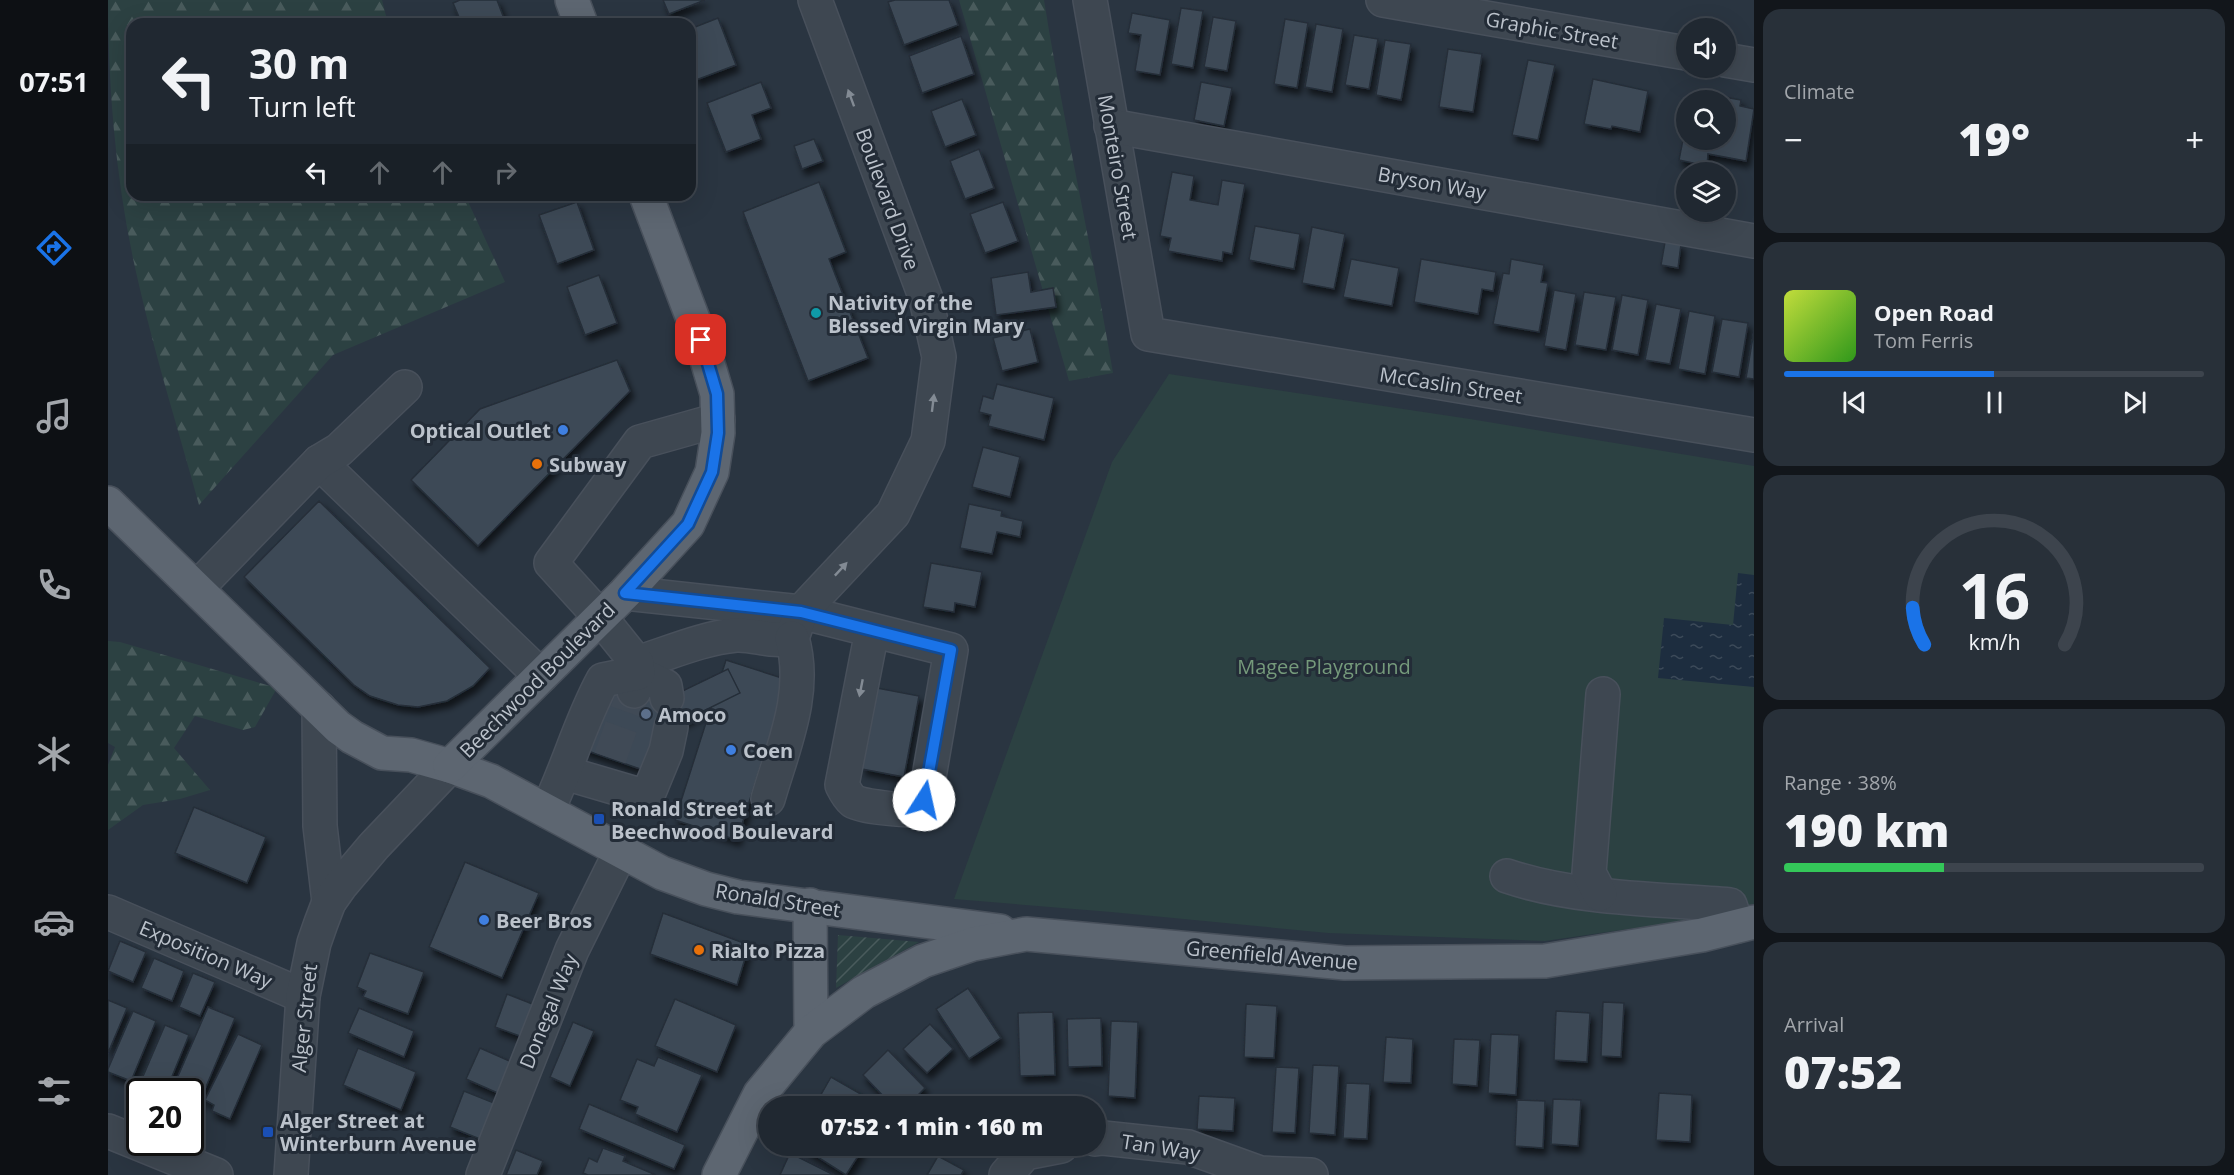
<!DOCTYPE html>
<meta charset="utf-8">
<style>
body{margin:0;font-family:"Open Sans",sans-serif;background:#283039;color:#f1f3f6;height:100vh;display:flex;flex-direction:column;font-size:22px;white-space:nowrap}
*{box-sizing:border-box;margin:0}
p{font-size:20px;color:#a2a6ab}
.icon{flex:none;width:33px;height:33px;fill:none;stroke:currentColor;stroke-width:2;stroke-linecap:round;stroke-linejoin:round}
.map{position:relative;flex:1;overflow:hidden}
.side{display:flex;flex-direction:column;gap:9px;padding:9px;background:#12161b;width:480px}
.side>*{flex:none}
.guide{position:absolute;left:18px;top:18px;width:570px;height:183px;border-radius:18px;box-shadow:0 6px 24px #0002,0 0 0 2px #3d444d;background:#202831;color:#f1f3f6;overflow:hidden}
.tools{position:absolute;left:1568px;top:18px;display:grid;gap:12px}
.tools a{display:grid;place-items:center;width:60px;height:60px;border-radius:50%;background:#202831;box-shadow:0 6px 24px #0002,0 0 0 2px #3d444d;font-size:30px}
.speed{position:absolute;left:18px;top:1078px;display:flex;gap:12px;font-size:30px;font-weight:700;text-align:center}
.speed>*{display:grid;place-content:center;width:78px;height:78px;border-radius:50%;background:#202831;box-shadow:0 6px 24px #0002,0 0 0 2px #3d444d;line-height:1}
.speed .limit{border:3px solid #111;border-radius:9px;background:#fff;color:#111}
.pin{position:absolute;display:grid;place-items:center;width:51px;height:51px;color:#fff;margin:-26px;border-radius:12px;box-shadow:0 3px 9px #0006}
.me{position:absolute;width:66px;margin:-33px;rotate:10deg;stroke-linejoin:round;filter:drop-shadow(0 0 4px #0008)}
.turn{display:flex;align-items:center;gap:21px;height:126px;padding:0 24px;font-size:27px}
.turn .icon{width:78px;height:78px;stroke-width:2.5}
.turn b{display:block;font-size:42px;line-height:51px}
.lanes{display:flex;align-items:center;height:57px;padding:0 24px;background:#0003;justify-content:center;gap:30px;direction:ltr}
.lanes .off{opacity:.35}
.big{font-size:45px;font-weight:800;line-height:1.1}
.side .tile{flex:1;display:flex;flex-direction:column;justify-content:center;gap:9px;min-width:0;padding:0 21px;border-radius:18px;background:#283039}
.side .dial{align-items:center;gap:0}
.dial svg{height:156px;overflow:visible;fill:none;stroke:#3d444d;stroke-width:7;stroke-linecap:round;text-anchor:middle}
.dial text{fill:#f1f3f6;stroke:none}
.song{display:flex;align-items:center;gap:18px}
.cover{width:72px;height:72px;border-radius:9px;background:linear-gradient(135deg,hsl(70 70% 55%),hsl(110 70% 35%))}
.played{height:6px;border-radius:3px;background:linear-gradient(90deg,#1a73e8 50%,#3d444d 50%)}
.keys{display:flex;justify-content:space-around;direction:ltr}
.heat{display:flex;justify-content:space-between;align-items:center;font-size:33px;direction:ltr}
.charge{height:9px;border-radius:4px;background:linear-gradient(90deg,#34c759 38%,#3d444d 0)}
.trip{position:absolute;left:650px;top:1096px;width:348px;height:60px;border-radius:30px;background:#202831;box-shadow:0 6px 24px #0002,0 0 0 2px #3d444d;font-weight:800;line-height:60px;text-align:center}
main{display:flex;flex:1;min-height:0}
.tabs{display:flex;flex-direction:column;width:108px;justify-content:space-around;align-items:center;background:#0d1014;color:#a2a6ab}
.tabs .icon{width:42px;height:42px}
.tabs .active{color:#1a73e8}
.tabs b{font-size:27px;color:#f1f3f6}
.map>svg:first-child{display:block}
.green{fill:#2c4142}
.forest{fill:url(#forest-firs)}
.garden{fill:url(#garden-furrows)}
.water{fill:url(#water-ripples)}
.building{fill:#3d4a57;stroke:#252e39;stroke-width:1.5;filter:url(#shadow)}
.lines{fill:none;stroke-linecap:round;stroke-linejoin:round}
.minor-tunnel{stroke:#404a56;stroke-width:33;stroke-dasharray:33 16;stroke-linecap:butt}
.minor-casing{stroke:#48505b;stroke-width:36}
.major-casing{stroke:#48505b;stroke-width:36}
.minor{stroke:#3e4751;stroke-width:33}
.major{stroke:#5d6671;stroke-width:33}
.oneway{fill:#838b94}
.route-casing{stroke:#114b97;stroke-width:15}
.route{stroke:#1a73e8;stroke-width:10}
.culture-dot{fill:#0f9aa8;stroke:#232c37;stroke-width:2}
.shop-dot{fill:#3f7fe0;stroke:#232c37;stroke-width:2}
.food-dot{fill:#e8710a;stroke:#232c37;stroke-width:2}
.service-dot{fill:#5c6f8a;stroke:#232c37;stroke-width:2}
.transit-dot{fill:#1a4fb4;stroke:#232c37;stroke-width:2}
.labels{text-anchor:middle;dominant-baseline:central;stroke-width:6;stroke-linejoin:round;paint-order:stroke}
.street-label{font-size:20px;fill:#bbc2cb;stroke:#232c37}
.poi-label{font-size:20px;font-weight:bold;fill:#bbc2cb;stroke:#232c37;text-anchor:start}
.park-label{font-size:20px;fill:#759a7b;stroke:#232c37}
</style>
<main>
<nav class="tabs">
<b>07:51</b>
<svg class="icon active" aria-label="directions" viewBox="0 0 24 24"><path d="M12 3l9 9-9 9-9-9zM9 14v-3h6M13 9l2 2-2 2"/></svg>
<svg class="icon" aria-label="music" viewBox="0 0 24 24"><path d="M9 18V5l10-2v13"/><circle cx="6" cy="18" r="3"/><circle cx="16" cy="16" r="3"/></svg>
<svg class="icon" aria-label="phone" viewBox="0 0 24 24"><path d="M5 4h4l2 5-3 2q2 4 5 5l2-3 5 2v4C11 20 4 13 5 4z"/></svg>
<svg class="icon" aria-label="climate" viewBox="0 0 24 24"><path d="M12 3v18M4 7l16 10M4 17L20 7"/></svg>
<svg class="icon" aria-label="car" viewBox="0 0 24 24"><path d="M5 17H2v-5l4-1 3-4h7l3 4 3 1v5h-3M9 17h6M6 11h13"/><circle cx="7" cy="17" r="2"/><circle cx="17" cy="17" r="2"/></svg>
<svg class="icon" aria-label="filters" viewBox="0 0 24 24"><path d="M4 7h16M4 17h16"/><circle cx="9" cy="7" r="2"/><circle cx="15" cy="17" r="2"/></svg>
</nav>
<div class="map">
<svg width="1646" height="1175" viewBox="0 0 1646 1175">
<defs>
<pattern id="forest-firs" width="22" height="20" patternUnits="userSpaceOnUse" patternTransform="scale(1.5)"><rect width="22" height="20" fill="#2c4142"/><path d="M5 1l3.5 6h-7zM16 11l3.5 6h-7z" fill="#495b5c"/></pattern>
<pattern id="garden-furrows" width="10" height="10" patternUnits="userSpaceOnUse" patternTransform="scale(1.5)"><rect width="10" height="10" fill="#2c4142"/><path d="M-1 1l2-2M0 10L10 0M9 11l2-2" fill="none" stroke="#495b5c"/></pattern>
<pattern id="water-ripples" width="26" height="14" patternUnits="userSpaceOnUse" patternTransform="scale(1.5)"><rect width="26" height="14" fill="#1d2d3f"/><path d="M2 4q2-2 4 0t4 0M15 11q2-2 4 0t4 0" fill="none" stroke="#3c4a59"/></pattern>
<filter id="shadow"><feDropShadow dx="3.5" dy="6" stdDeviation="3" flood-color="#0009"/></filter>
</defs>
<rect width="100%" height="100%" fill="#2a3541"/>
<polygon class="green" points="1061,374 1362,419 1646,466 1646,904 1611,916 1437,941 1220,933 1003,912 846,899 1004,462"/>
<g class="forest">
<path d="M0 0H274L280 24H24V195H357L397 282 225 355 91 505C71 432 48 359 31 285 9 193 0 94 0 0Z"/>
<path d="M851 0H936C956 125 984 248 1005 373L961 381Z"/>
<polygon points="0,641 12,642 169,688 147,727 135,730 87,716 66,748 102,790 72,799 35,805 0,830 0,765 7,747 0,743"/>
</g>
<polygon class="garden" points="730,935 811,942 728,988"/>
<polygon class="water" points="1630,573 1646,575 1646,687 1550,678 1556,618 1625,625"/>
<g class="building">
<polygon points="352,0 389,0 398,24 354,24 345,3"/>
<polygon points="555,0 597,0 561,14"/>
<polygon points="787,0 841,0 850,25 796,45 780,2"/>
<polygon points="1073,8 1095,11 1085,68 1063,64"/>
<polygon points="1024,13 1062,20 1052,75 1027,71 1033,35 1020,33"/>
<polygon points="1105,17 1128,21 1119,71 1096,67"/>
<polygon points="610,18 628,65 588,80 582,64 582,29"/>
<polygon points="1177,19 1200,23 1189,88 1166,84"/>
<polygon points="1208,24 1235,29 1224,92 1197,87"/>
<polygon points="1246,35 1270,39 1261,89 1237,85"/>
<polygon points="853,36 866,74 814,93 801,56"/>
<polygon points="1277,40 1303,44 1293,100 1268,95"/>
<polygon points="1340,49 1374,54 1365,112 1331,107"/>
<polygon points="1420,60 1447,65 1430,140 1404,135"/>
<polygon points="1485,79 1540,91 1532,132 1504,126 1503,129 1476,124"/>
<polygon points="653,82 663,108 644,115 653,139 618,152 599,103"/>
<polygon points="1093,82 1124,88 1116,126 1086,120"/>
<polygon points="1584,94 1616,100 1616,97 1633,100 1632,106 1646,109 1638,161 1600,154 1599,166 1571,160 1578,124 1578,140 1617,140 1617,100 1583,100"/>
<polygon points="854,99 868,135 837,147 823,111"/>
<polygon points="706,139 715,161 694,169 686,146"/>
<polygon points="871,149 886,188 857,199 842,161"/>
<polygon points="1064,172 1086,176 1082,200 1110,205 1114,180 1137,184 1124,254 1115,252 1114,261 1060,251 1063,238 1052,236"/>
<polygon points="711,182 738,252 721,259 760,358 700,381 635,212"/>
<polygon points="469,202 486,250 449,264 431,215"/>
<polygon points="895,202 910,241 877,253 862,214"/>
<polygon points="1147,226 1192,234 1186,269 1141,260"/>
<polygon points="1204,227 1237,234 1226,289 1194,283"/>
<polygon points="1557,242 1573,244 1570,268 1553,265"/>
<polygon points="1243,259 1291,268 1284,306 1235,297"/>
<polygon points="1313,259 1388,272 1385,291 1374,289 1370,314 1306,302"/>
<polygon points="1403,259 1436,265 1433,282 1440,283 1431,332 1385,324 1395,273 1401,274"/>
<polygon points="920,272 923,292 945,288 948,307 888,315 883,278"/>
<polygon points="491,275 509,323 477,335 459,287"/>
<polygon points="1446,290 1468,294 1458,350 1436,346"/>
<polygon points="1476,292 1508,297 1498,350 1467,345"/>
<polygon points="1514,295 1540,300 1530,355 1504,350"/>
<polygon points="1548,304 1573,309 1562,364 1537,360"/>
<polygon points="1581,311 1607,316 1597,374 1570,369"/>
<polygon points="1614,319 1640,323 1631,377 1604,372"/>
<polygon points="922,329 930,362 894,371 885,338"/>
<polygon points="1646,331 1646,379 1638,378"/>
<polygon points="509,360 522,391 370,546 303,480 372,409"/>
<polygon points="889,384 946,398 936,440 880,426 883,415 871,412 875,396 885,399"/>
<polygon points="875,447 912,457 902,497 864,487"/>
<polygon points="211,501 382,668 365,686 339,701 310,707 290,705 262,696 246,685 136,577"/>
<polygon points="861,504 894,511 893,516 915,521 912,537 889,532 884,554 852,548"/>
<polygon points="823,563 874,572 867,607 847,603 846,612 815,607"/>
<polygon points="618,660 680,680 629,840 567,820"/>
<polygon points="620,669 632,693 555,731 541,772 474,749 497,682 554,701"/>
<polygon points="769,688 811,696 796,777 754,769"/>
<polygon points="86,807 158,837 139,883 67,853"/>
<polygon points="357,862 431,893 394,978 321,947"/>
<polygon points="555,913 641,945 629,985 542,954"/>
<polygon points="12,941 38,952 25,982 0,971"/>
<polygon points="262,953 316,972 300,1014 255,997 258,991 249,987"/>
<polygon points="46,958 76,971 64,1001 33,988"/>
<polygon points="85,973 107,982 92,1016 71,1007"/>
<polygon points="860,988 893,1038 861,1059 828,1009"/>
<polygon points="399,994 432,1007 420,1039 387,1027"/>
<polygon points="567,999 628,1025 609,1072 547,1046"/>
<polygon points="0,1000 19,1008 0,1053"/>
<polygon points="1495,1002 1516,1003 1513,1057 1493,1056"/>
<polygon points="1138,1004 1169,1006 1166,1058 1136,1057"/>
<polygon points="100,1007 127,1018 89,1108 82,1105 82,1092 64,1090"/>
<polygon points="251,1008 306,1031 296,1057 240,1033"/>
<polygon points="25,1011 48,1021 23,1081 0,1072 0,1069"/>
<polygon points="1448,1011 1482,1013 1479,1062 1446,1060"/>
<polygon points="945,1012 947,1075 912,1076 910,1013"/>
<polygon points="993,1018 994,1066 960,1067 959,1019"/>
<polygon points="1003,1021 1030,1022 1027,1098 1000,1096"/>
<polygon points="465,1022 486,1031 462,1086 442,1077"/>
<polygon points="822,1024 845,1049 819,1073 795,1049"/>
<polygon points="57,1025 81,1035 58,1091 33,1081"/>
<polygon points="130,1034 154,1045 122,1119 104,1111 106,1105 97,1100"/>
<polygon points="1383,1034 1411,1035 1408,1095 1380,1093"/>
<polygon points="1278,1037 1305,1039 1303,1083 1275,1082"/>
<polygon points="1346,1039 1372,1040 1369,1086 1344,1084"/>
<polygon points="250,1048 308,1072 293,1110 235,1085"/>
<polygon points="372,1048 406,1063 392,1094 358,1079"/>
<polygon points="780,1050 817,1088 798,1107 786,1107 755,1075"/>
<polygon points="550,1057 594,1075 569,1132 527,1114 530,1107 512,1100 529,1059 546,1066"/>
<polygon points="1205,1065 1231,1066 1227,1135 1201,1133"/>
<polygon points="1168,1067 1191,1068 1187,1133 1164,1132"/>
<polygon points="723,1077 772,1105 770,1107 706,1107"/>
<polygon points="1238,1083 1262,1084 1259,1139 1235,1138"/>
<polygon points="356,1091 386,1103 372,1139 342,1127"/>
<polygon points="1551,1093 1584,1095 1582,1142 1548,1140"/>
<polygon points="1091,1096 1127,1098 1125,1131 1089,1129"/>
<polygon points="1445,1099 1473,1100 1470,1146 1443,1144"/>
<polygon points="1409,1100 1437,1101 1435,1148 1407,1146"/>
<polygon points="481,1104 577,1145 566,1169 471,1129"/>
<polygon points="699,1146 748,1146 754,1150 738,1175 697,1149"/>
<polygon points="495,1148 517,1156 515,1161 548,1175 480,1175 475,1173 481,1158 489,1162"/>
<polygon points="408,1150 435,1161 429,1175 398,1175"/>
<polygon points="682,1153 726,1175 672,1175"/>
<polygon points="830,1156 856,1170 853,1175 819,1175"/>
</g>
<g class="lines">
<polyline class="minor-tunnel" points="502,758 526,691"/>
<defs>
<g id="minor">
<polyline points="982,0 1040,334 1646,435"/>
<polyline points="1275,0 1578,53"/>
<polyline points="1617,60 1646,65"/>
<polyline points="1003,126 1646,241"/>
<polyline points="211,462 433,676"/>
<polyline points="89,588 211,462 231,450 297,387"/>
<path d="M517 593 693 612 843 650 817 800 807 810C794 810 755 807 745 801 740 797 737 791 734 785L764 631"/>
<path d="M529 663C561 653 595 638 628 635 647 634 664 643 684 638L693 612 785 514 820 441 831 357 818 299 707 0"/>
<polyline points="526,691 530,673 557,686 559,698"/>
<polyline points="211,708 212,826 221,902"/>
<polyline points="457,773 532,795 542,790 558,751 563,727"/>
<path d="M660 799C675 747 700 692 684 638"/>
<path d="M439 811C460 768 472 722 495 680L530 673 529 663 492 617 443 563 532 442 610 420"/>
<path d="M1399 876C1466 899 1551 899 1622 905L1629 926"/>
<polyline points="1492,894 1481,873 1495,694"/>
<polyline points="0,912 195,996"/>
<polyline points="0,1131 108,1175"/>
<polyline points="987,1139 995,1138 1080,1147 1152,1173 1203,1175"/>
<polyline points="183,1175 195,996 206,943 213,923 221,902 233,885 266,846 342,766"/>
<polyline points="375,1175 464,950 513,851"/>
<polyline points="898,1175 917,1153 953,1146"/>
</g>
<g id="major">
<polyline points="464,0 473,24"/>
<polyline points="0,503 230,727 244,737 274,753 303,755 342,766 383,781 554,873 598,889 630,897 892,931"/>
<polyline points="342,766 517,593 580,524 604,472 610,433 609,394 593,340 538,195"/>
<polyline points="702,905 703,1032"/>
<polyline points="611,1175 652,1094 703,1032 756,992 815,961 865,944 918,934 1237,963 1437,961 1594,935 1646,922"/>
</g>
</defs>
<use href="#minor" class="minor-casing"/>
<use href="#major" class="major-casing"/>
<use href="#minor" class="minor"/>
<use href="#major" class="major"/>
</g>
<defs><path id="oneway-solid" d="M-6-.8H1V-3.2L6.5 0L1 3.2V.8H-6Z" transform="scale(1.5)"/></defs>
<g class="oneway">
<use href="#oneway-solid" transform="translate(743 98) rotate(-110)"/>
<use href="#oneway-solid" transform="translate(825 403) rotate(-83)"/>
<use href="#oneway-solid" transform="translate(733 569) rotate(-47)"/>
<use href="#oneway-solid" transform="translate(753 688) rotate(101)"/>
</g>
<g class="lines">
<defs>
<polyline id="route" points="593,340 609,394 610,433 604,472 580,524 517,593 693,612 843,650 816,800"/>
</defs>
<use href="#route" class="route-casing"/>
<use href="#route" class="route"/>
</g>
<circle class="culture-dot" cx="708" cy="313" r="6"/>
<g class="shop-dot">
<circle cx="455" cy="430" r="6"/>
<circle cx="623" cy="750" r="6"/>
<circle cx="376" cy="920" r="6"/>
</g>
<g class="food-dot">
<circle cx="429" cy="464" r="6"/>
<circle cx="591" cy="950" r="6"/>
</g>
<circle class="service-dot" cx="538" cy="714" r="6"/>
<g class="transit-dot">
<rect x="485" y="813" width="12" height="12" rx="3"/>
<rect x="154" y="1126" width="12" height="12" rx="3"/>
</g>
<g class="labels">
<g class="street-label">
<text transform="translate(1444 30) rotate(10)">Graphic Street</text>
<text transform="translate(1010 167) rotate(80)">Monteiro Street</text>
<text transform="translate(1324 183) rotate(10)">Bryson Way</text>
<text transform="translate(780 199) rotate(70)">Boulevard Drive</text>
<text transform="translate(1343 385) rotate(9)">McCaslin Street</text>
<text transform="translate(429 680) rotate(-45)">Beechwood Boulevard</text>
<text transform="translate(670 900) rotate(9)">Ronald Street</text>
<text transform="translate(98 954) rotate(23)">Exposition Way</text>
<text transform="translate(1164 955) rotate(5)">Greenfield Avenue</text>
<text transform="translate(440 1011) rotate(-68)">Donegal Way</text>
<text transform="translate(196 1018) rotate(-84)">Alger Street</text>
<text transform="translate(1053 1147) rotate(9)">Tan Way</text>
</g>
<g class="poi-label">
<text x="720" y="302">Nativity of the<tspan x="720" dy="23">Blessed Virgin Mary</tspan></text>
<text x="443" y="430" text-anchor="end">Optical Outlet</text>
<text x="441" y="464">Subway</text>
<text x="550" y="714">Amoco</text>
<text x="635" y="750">Coen</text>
<text x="503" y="808">Ronald Street at<tspan x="503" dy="23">Beechwood Boulevard</tspan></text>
<text x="388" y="920">Beer Bros</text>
<text x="603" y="950">Rialto Pizza</text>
<text x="172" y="1120">Alger Street at<tspan x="172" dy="23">Winterburn Avenue</tspan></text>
</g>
<g class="park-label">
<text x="1216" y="666">Magee Playground</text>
</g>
</g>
</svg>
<div class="tools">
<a><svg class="icon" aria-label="sound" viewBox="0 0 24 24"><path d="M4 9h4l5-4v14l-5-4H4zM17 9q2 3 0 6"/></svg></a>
<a><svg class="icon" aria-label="search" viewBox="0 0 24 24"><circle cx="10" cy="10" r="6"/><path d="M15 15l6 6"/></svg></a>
<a><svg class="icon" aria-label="layers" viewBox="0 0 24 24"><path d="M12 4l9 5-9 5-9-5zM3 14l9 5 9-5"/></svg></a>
</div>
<div class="speed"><div class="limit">20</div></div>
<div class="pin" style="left:593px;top:340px;background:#d93025"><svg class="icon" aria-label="arrive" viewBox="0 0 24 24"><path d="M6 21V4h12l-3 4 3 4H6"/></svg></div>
<svg class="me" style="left:816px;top:800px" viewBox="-20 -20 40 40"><circle r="19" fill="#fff"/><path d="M0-13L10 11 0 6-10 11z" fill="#1a73e8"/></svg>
<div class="trip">07:52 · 1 min · 160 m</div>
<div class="guide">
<div class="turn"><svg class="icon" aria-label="left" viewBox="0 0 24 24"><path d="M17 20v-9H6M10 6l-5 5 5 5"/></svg><div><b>30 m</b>Turn left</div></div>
<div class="lanes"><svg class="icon" aria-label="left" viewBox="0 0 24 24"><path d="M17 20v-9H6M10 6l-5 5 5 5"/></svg><svg class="icon off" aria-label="ahead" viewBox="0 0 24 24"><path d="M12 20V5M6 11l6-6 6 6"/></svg><svg class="icon off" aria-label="ahead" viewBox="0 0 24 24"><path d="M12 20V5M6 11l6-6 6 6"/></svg><svg class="icon off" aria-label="right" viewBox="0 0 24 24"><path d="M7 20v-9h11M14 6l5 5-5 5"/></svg></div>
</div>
</div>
<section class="side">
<div class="tile"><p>Climate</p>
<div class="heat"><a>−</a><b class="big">19°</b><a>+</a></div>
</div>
<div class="tile">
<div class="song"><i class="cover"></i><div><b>Open Road</b><p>Tom Ferris</p></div></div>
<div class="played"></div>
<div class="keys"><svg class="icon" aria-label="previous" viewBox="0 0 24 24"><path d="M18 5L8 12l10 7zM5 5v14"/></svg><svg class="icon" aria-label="pause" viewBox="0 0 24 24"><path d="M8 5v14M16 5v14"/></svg><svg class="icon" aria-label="next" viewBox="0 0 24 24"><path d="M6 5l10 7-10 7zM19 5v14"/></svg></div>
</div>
<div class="tile dial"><svg viewBox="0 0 100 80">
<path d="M14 69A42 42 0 1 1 86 69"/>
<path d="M14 69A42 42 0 0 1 8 50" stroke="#1a73e8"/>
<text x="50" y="56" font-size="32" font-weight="700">16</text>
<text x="50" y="72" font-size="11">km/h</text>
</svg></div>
<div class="tile"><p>Range · 38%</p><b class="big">190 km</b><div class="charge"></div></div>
<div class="tile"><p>Arrival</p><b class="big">07:52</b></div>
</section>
</main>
